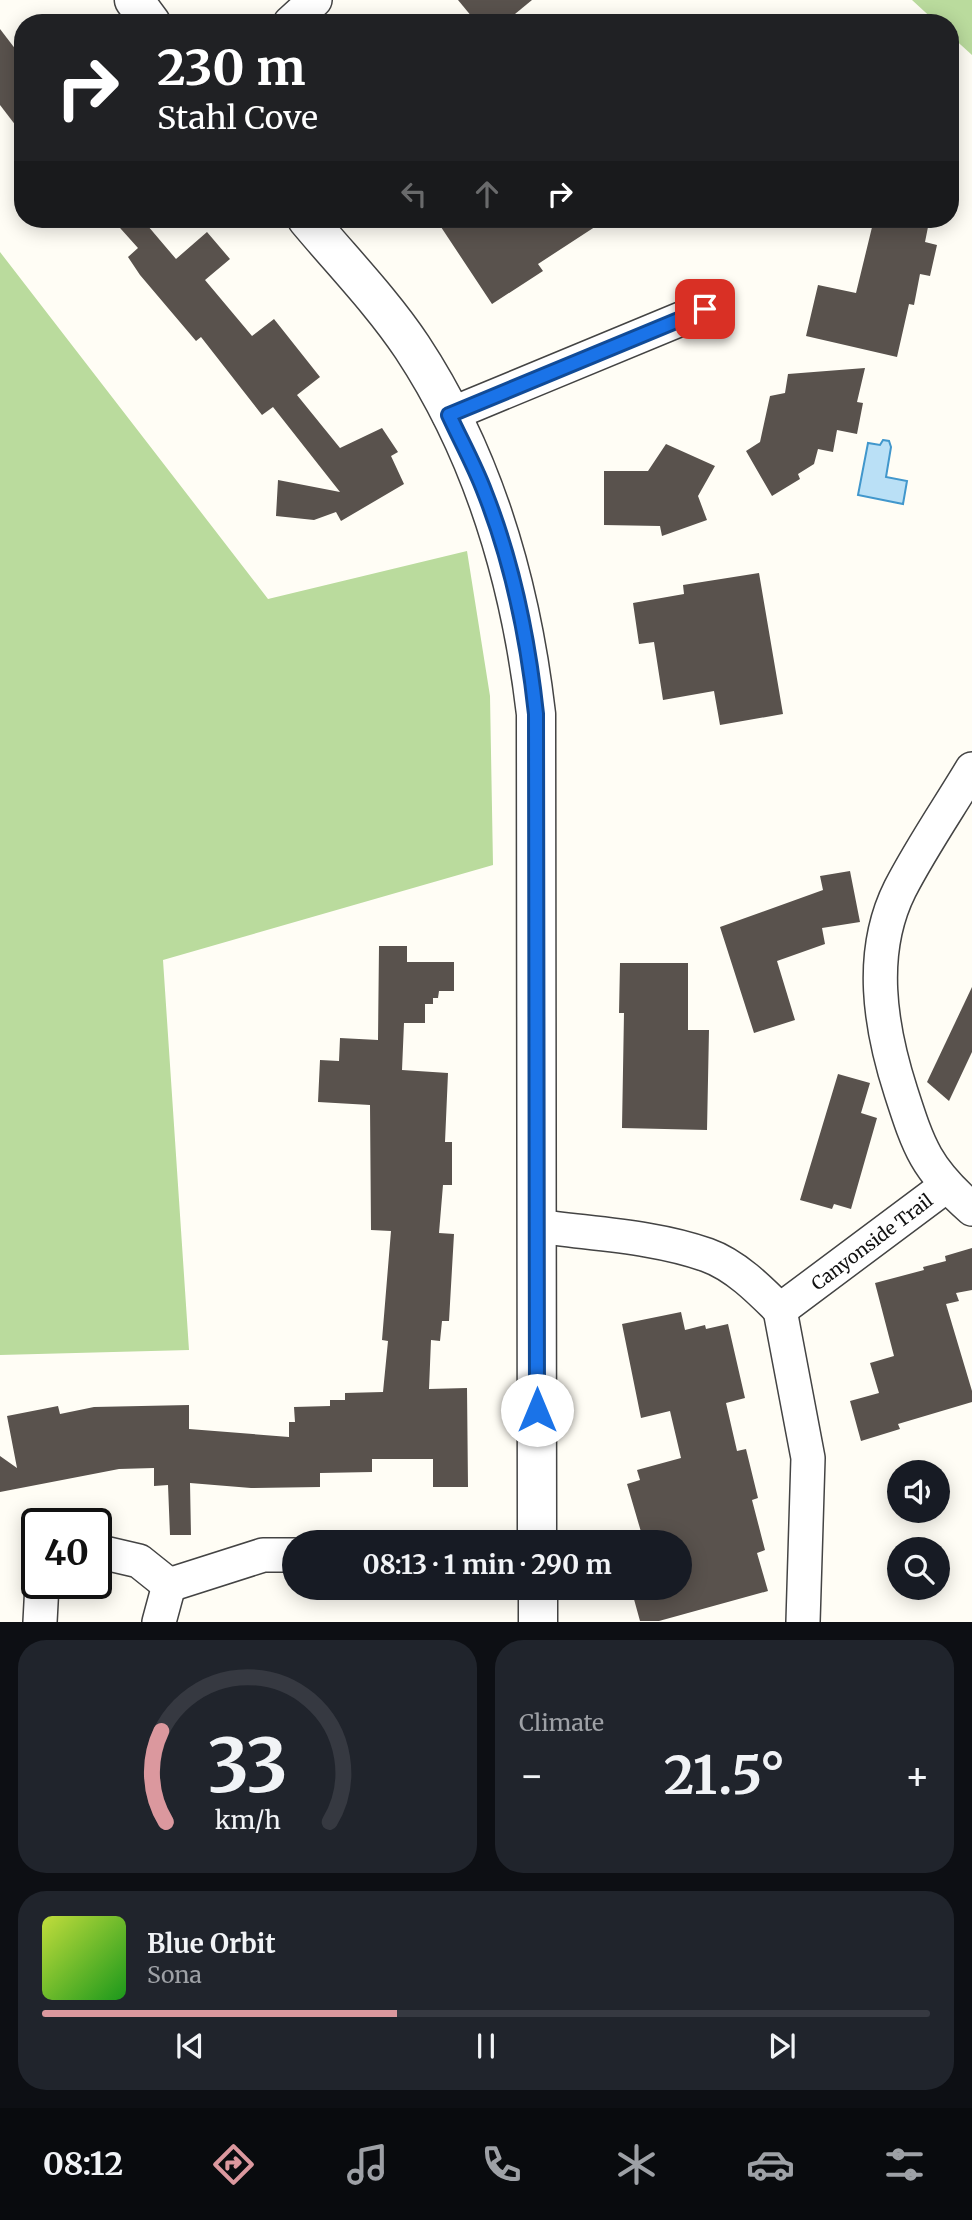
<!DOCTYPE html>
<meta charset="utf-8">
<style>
body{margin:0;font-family:Merriweather,serif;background:#20242c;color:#f1f3f6;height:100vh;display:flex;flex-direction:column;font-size:26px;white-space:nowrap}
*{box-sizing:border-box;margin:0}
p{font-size:23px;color:#9ea1a6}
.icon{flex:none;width:38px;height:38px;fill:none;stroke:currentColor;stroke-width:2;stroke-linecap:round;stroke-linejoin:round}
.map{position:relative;height:1622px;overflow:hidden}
.side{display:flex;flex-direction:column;gap:18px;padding:18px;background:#0d0f14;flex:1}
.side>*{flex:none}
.guide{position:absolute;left:14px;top:14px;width:945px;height:214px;border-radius:28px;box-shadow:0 4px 18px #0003;background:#202124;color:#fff;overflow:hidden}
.tools{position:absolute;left:887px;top:1460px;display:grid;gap:14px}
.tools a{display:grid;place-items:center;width:63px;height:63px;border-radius:50%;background:#171b24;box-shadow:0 4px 18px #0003;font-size:35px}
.speed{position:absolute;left:21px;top:1508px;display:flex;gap:14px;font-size:35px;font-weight:700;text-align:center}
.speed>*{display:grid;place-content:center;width:91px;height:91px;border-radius:50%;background:#171b24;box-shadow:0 4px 18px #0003;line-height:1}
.speed .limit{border:4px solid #111;border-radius:10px;background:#fff;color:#111}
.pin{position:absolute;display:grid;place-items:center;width:60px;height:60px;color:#fff;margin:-30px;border-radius:14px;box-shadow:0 4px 10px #0006}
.me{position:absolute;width:77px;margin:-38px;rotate:0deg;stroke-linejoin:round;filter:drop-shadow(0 0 5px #0008)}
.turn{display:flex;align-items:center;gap:24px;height:147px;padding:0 28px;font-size:32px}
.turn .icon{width:91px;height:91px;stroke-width:2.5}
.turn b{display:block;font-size:49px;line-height:60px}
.lanes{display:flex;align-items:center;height:66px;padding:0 28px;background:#0003;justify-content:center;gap:35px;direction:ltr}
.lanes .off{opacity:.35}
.big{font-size:52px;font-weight:700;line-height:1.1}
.side .card{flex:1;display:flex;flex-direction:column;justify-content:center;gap:10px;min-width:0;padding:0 24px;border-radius:28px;background:#20242c}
.side .dial{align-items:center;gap:0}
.dial svg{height:182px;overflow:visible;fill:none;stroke:#363941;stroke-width:7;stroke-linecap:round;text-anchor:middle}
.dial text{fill:#f1f3f6;stroke:none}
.song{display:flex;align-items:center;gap:21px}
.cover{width:84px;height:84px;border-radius:10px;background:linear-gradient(135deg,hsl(70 70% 55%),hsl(120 70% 35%))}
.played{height:7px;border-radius:4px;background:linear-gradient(90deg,#db989e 40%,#363941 40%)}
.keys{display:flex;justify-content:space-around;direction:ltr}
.heat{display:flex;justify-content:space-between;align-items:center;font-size:38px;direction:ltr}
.side .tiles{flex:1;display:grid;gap:18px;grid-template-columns:1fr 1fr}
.card:last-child{grid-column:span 2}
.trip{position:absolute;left:282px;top:1530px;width:410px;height:70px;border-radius:35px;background:#171b24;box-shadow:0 4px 18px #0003;font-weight:700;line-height:70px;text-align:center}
.tab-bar{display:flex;height:112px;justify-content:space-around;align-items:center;background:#090b0e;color:#9ea1a6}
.tab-bar .icon{width:49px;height:49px}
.tab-bar .current{color:#db989e}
.tab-bar b{font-size:32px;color:#f1f3f6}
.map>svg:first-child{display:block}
.forest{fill:#badb9d}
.water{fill:#bae0f6;stroke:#4197cc;stroke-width:2}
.building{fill:#59524d}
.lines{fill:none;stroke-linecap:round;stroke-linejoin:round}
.minor-casing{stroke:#444;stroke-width:36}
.tertiary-casing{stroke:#444;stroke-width:41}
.minor{stroke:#fff;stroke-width:33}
.tertiary{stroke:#fff;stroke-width:38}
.route-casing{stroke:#114b97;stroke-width:18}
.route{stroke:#1a73e8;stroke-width:12}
.labels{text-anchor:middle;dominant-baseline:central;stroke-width:7;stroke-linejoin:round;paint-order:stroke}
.street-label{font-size:18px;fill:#111;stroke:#fff}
</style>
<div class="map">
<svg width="972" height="1622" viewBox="0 0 972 1622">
<rect width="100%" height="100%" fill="#fffdf5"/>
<g class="forest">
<polygon points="912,0 972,0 972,55 950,35 950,23 937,23"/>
<polygon points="0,252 268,599 467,551 490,696 493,865 163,960 189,1350 0,1355"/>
</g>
<polygon class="water" points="883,440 889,441 891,447 886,477 907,481 903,504 858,495 868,443 880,445"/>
<g class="building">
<polygon points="458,0 532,0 504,23 477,23"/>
<polygon points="0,29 23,59 23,135 0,105"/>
<polygon points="112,219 142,219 176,259 207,232 230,259 205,280 252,336 274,319 320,377 297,395 340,448 382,428 398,452 391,456 404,484 341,521 336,512 314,520 276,516 278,480 340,492 273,407 262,415 201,337 196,341 140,275 128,257 138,248"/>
<polygon points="454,219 607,219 538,264 543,271 492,304 441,227"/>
<polygon points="874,219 929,222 925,242 937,245 930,276 920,274 914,305 909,304 897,357 806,336 818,285 856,293"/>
<polygon points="865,368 857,402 863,403 857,434 837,430 833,452 818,449 814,464 798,474 800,479 772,496 746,451 760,442 770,396 785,393 788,374"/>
<polygon points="666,444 715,466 698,496 707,520 662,536 660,526 604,525 604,471 648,471"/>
<polygon points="759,573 783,714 720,725 714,691 663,700 654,642 639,644 633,603 684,594 683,585"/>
<polygon points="850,871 860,922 822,928 825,944 777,961 795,1020 754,1033 720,927 823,890 820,876"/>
<polygon points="379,946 407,946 407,962 454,962 454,991 439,991 438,998 433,998 433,1004 425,1004 425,1023 404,1023 402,1070 448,1073 445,1142 452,1142 452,1185 443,1185 439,1233 454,1234 451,1286 449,1321 442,1321 440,1341 431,1340 429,1389 467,1388 468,1487 433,1487 433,1459 372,1459 372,1472 320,1473 320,1487 251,1488 190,1483 191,1535 170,1535 168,1485 154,1486 154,1468 119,1469 0,1492 0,1456 17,1468 7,1416 58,1406 60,1414 94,1407 189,1405 189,1429 289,1437 289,1422 295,1422 294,1407 330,1406 330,1400 345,1400 345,1393 383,1392 388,1341 382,1340 391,1231 371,1230 370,1105 318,1102 320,1060 339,1061 340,1038 378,1040"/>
<polygon points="620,963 688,963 688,1030 709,1030 707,1130 622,1128 624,1013 619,1013"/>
<polygon points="972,987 972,1052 949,1101 927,1082"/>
<polygon points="838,1074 870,1083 861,1113 877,1118 851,1209 834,1204 832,1209 800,1200"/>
<polygon points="972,1248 972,1290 956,1293 959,1301 946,1304 972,1391 972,1402 898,1424 900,1429 861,1441 850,1401 879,1393 870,1363 894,1356 875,1283 924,1270 923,1267 946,1261 945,1256"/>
<polygon points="681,1312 685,1330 705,1325 706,1329 728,1324 745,1398 726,1403 737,1451 746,1449 758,1498 752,1500 765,1550 757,1553 768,1591 659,1621 640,1621 632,1592 649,1587 679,1587 679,1542 644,1542 627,1484 640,1480 637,1470 681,1458 670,1411 641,1418 622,1324"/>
</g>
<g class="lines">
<defs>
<g id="minor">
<polyline points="290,23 315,0"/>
<polyline points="449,415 705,309"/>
<path d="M972 769C948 809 921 848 900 889 868 953 880 1027 901 1092 919 1148 926 1169 972 1209"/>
<path d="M537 1226C592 1234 654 1236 707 1255 735 1265 759 1289 780 1310"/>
<polyline points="780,1310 808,1458 803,1622"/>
<polyline points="780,1310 946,1186"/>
<polyline points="96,1551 139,1561 169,1585"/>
<polyline points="169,1585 263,1555 294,1555"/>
<polyline points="40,1622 42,1584"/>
<polyline points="159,1622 169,1585"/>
</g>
<g id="tertiary">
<polyline points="134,0 151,23"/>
<path d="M307 219C342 261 382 302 412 347 484 456 521 585 536 714L537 1542"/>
<polyline points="538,1587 538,1622"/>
</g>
</defs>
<use href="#minor" class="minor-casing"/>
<use href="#tertiary" class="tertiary-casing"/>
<use href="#minor" class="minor"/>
<use href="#tertiary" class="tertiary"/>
</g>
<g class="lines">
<defs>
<path id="route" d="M537 1410 536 714C528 639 513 564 485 493 475 466 461 441 449 415L705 309"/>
</defs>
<use href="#route" class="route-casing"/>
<use href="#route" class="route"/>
</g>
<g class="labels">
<g class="street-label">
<text transform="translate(872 1242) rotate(-37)">Canyonside Trail</text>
</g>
</g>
</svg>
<div class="tools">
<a><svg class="icon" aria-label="sound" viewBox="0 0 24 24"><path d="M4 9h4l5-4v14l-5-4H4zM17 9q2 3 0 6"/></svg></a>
<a><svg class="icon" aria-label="search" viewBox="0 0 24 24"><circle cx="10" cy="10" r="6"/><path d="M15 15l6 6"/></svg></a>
</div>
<div class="speed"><div class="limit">40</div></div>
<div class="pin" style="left:705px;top:309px;background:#d93025"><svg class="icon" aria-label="arrive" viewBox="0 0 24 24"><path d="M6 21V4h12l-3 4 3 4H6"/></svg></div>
<svg class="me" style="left:537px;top:1410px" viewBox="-20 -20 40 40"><circle r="19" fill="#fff"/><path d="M0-13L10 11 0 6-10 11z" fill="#1a73e8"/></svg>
<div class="trip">08:13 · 1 min · 290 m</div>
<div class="guide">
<div class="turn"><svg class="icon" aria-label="right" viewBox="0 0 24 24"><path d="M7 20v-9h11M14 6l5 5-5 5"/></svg><div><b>230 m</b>Stahl Cove</div></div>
<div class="lanes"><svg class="icon off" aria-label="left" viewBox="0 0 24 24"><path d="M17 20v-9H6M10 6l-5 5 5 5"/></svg><svg class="icon off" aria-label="ahead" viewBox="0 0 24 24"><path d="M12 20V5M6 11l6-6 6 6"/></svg><svg class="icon" aria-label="right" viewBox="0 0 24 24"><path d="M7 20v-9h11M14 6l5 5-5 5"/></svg></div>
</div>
</div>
<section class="side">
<div class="tiles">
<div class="card dial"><svg viewBox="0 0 100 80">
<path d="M14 69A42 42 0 1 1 86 69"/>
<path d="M14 69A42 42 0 0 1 12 29" stroke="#db989e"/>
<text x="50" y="56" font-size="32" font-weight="700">33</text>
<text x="50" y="72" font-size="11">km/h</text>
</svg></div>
<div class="card"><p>Climate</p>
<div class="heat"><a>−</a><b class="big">21.5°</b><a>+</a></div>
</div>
<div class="card">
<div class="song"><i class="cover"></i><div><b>Blue Orbit</b><p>Sona</p></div></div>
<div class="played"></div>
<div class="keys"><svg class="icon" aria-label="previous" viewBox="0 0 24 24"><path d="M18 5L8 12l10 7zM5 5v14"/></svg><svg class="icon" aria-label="pause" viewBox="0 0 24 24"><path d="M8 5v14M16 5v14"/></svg><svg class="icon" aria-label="next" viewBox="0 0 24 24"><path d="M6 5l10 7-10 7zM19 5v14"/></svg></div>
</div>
</div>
</section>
<nav class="tab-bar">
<b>08:12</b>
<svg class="icon current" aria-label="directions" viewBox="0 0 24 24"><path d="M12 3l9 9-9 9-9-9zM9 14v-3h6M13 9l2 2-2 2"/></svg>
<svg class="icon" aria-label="music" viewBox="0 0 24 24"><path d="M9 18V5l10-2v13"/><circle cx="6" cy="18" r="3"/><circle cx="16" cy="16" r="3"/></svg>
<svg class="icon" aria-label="phone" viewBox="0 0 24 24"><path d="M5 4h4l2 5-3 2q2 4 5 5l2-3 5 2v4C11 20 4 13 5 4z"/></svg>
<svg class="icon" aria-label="climate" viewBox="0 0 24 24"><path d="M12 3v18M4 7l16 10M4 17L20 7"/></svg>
<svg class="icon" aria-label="car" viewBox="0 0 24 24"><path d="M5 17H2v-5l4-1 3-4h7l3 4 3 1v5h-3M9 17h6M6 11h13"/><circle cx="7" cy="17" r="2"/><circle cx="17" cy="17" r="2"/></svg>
<svg class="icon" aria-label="filters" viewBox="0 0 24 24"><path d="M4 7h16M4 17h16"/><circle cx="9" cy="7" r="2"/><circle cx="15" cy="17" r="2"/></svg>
</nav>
